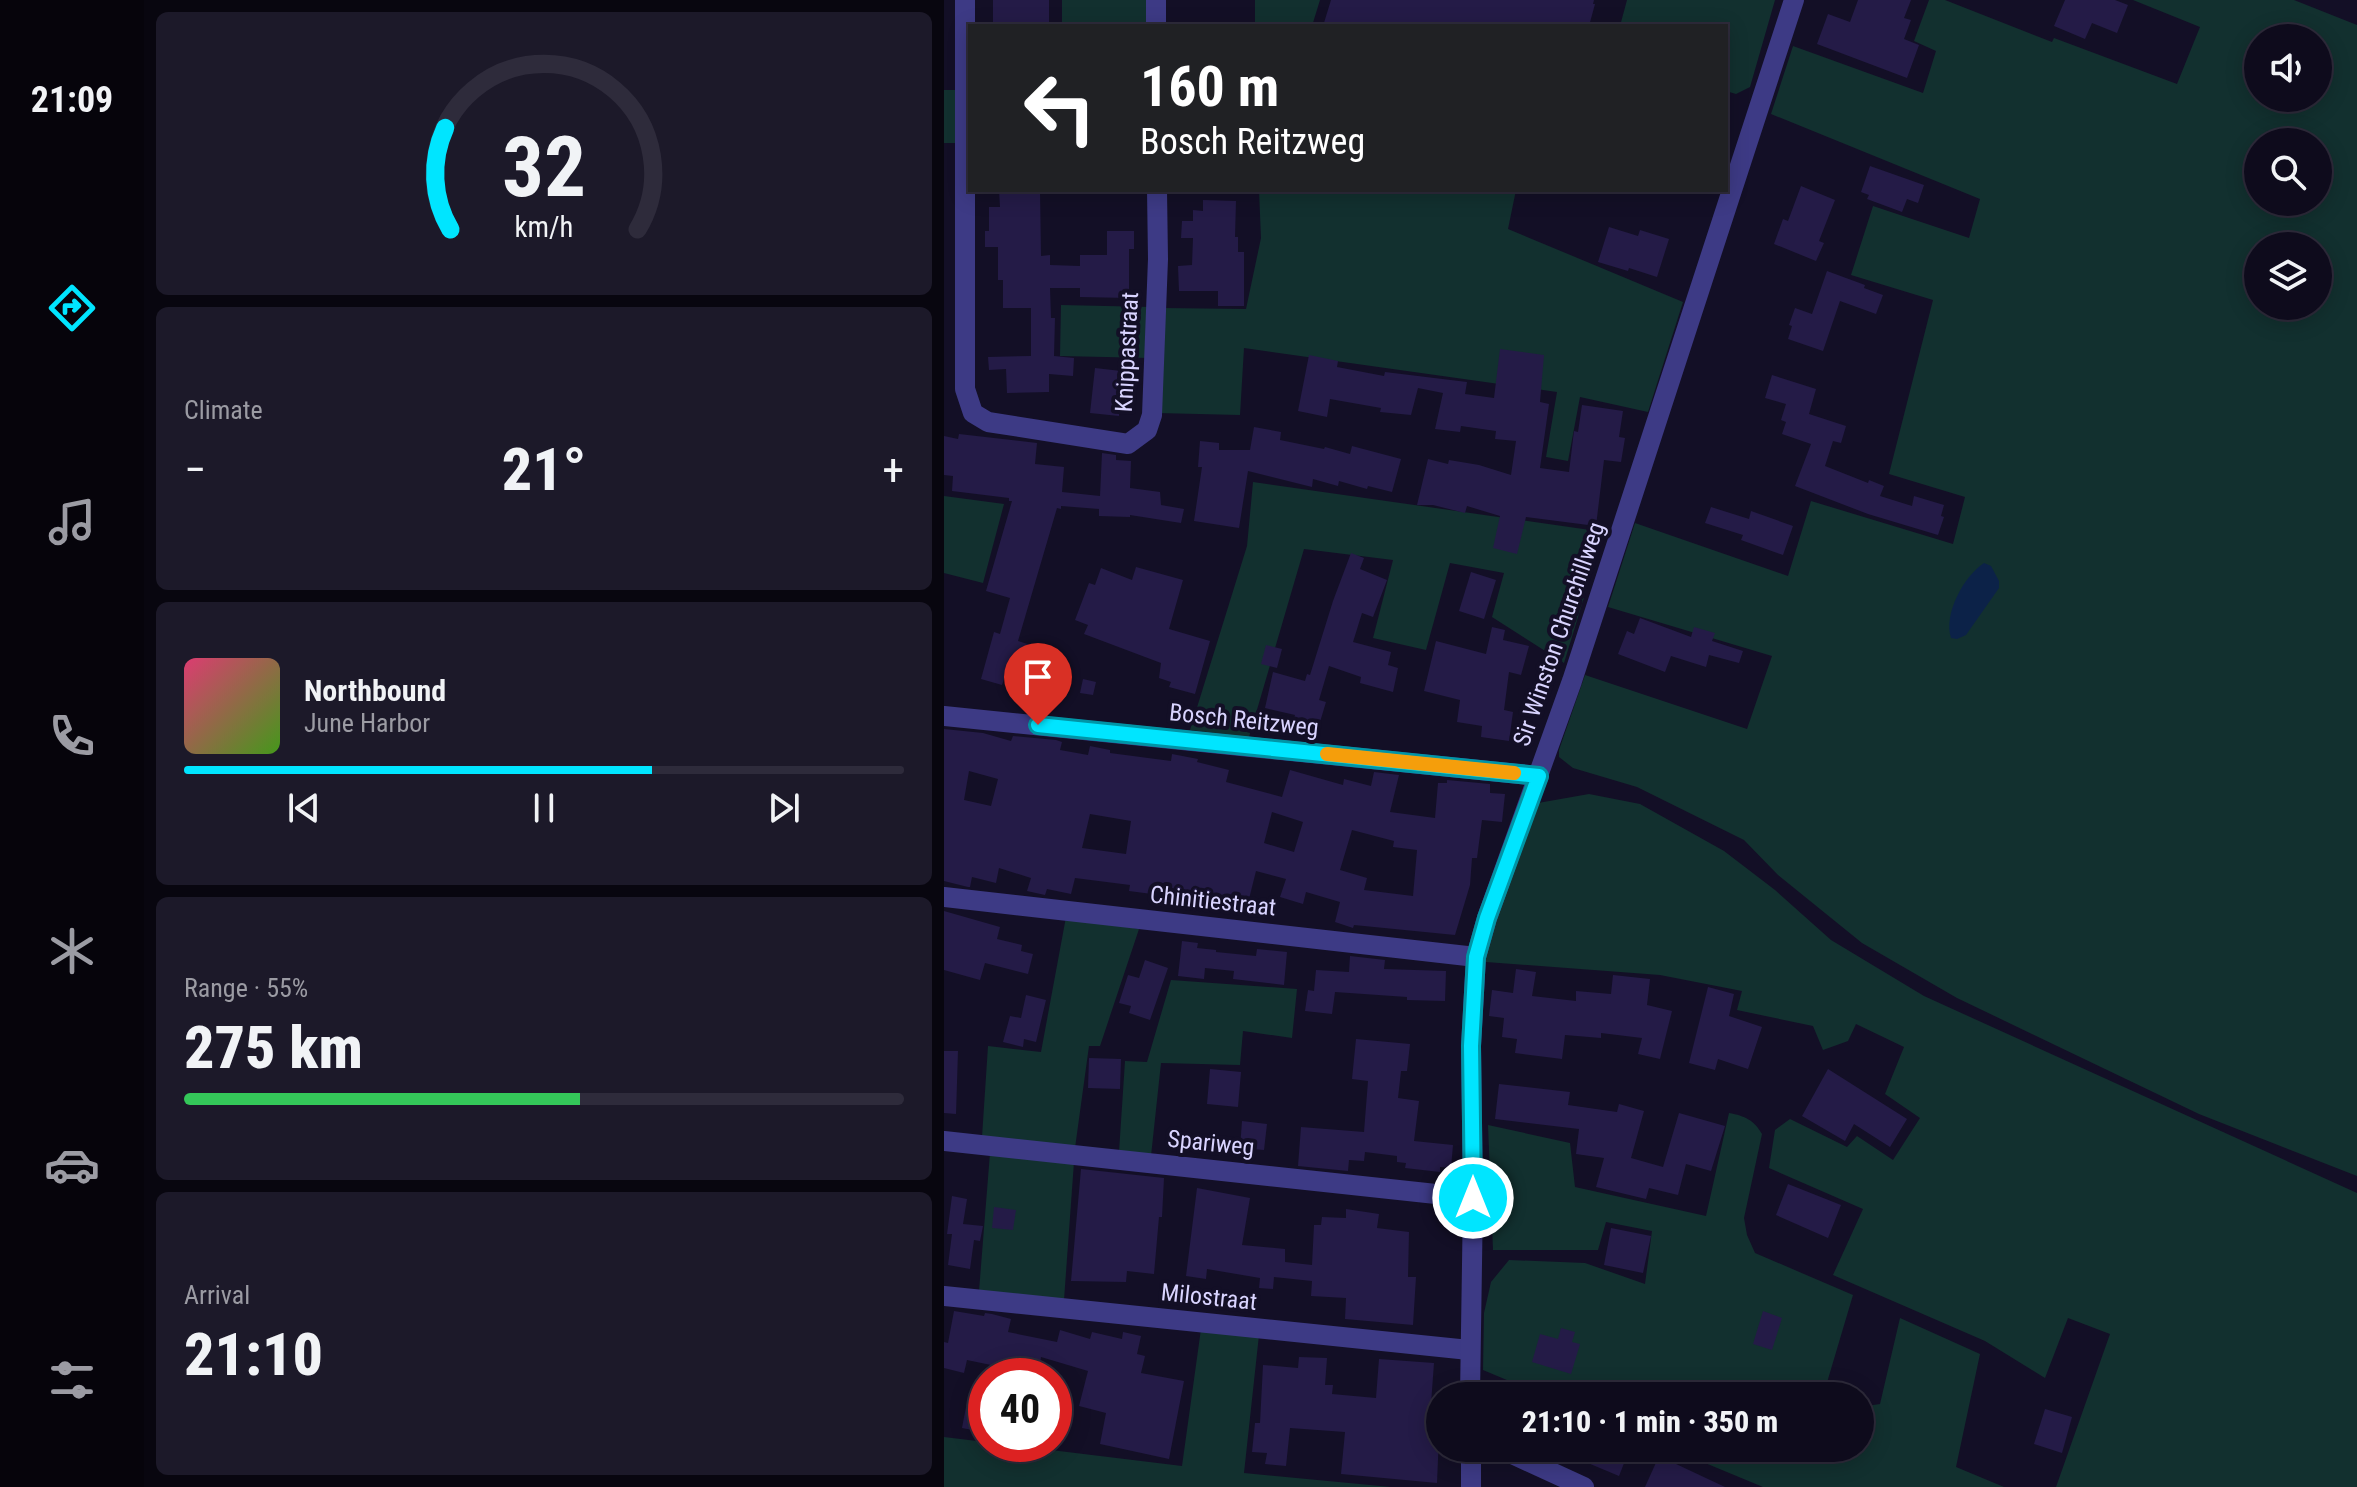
<!DOCTYPE html>
<meta charset="utf-8">
<style>
body{margin:0;font-family:"Roboto Condensed",sans-serif;background:#1c1929;color:#f1f3f6;height:100vh;display:flex;flex-direction:column;font-size:30px;white-space:nowrap}
*{box-sizing:border-box;margin:0}
p{font-size:26px;color:#9b9ba3}
.icon{flex:none;width:44px;height:44px;fill:none;stroke:currentColor;stroke-width:2;stroke-linecap:round;stroke-linejoin:round}
.map{position:relative;flex:1;overflow:hidden}
.sheet{display:flex;flex-direction:column;gap:12px;padding:12px;background:#08060f;width:800px}
.sheet>*{flex:none}
.top-card{position:absolute;left:24px;top:24px;width:760px;height:168px;border-radius:0px;box-shadow:0 4px 20px #0003,0 0 0 2px #2e2b3b;background:#202124;color:#fff;overflow:hidden}
.controls{position:absolute;left:1300px;top:24px;display:grid;gap:16px}
.controls a{display:grid;place-items:center;width:88px;height:88px;border-radius:50%;background:#0e0b1c;box-shadow:0 4px 20px #0003,0 0 0 2px #2e2b3b;font-size:40px}
.speed{position:absolute;left:24px;top:1358px;display:flex;gap:16px;font-size:40px;font-weight:700;text-align:center}
.speed>*{display:grid;place-content:center;width:104px;height:104px;border-radius:50%;background:#0e0b1c;box-shadow:0 4px 20px #0003,0 0 0 2px #2e2b3b;line-height:1}
.speed .limit{border:12px solid #d22;background:#fff;color:#111}
.pin{position:absolute;display:grid;place-items:center;width:68px;height:68px;color:#fff;margin:-82px -34px;border-radius:50% 50% 50% 0;rotate:-45deg;box-shadow:0 0 8px #0007}
.pin .icon{rotate:45deg}
.me{position:absolute;width:88px;margin:-44px;rotate:0deg;stroke-linejoin:round;filter:drop-shadow(0 0 6px #0008)}
.turn{display:flex;align-items:center;gap:28px;height:168px;padding:0 40px;font-size:36px}
.turn .icon{width:104px;height:104px;stroke-width:2.5}
.turn b{display:block;font-size:56px;line-height:68px}
.big{font-size:60px;font-weight:800;line-height:1.1}
.sheet .tile{flex:1;display:flex;flex-direction:column;justify-content:center;gap:12px;min-width:0;padding:0 28px;border-radius:12px;background:#1c1929}
.sheet .dial{align-items:center;gap:0}
.dial svg{height:208px;overflow:visible;fill:none;stroke:#2e2b3b;stroke-width:7;stroke-linecap:round;text-anchor:middle}
.dial text{fill:#f1f3f6;stroke:none}
.song{display:flex;align-items:center;gap:24px}
.cover{width:96px;height:96px;border-radius:12px;background:linear-gradient(135deg,hsl(340 70% 55%),hsl(100 70% 35%))}
.played{height:8px;border-radius:4px;background:linear-gradient(90deg,#00e5ff 65%,#2e2b3b 65%)}
.keys{display:flex;justify-content:space-around;direction:ltr}
.heat{display:flex;justify-content:space-between;align-items:center;font-size:44px;direction:ltr}
.charge{height:12px;border-radius:6px;background:linear-gradient(90deg,#34c759 55%,#2e2b3b 0)}
.trip{position:absolute;left:482px;top:1382px;width:448px;height:80px;border-radius:40px;background:#0e0b1c;box-shadow:0 4px 20px #0003,0 0 0 2px #2e2b3b;font-weight:800;line-height:80px;text-align:center}
main{display:flex;flex:1;min-height:0}
.tab-bar{display:flex;flex-direction:column;width:144px;justify-content:space-around;align-items:center;background:#06040b;color:#9b9ba3}
.tab-bar .icon{width:56px;height:56px}
.tab-bar .current{color:#00e5ff}
.tab-bar b{font-size:36px;color:#f1f3f6}
.map>svg:first-child{display:block}
.green{fill:#12302f;fill-rule:evenodd}
.water{fill:#0c2248}
.building{fill:#241b47;fill-rule:evenodd}
.lines{fill:none;stroke-linecap:round;stroke-linejoin:round}
.minor{stroke:#3d3a85;stroke-width:20}
.route-casing{stroke:#0095a6;stroke-width:20}
.route{stroke:#00e5ff;stroke-width:14}
.slow{stroke:#f59e0b;stroke-width:14}
.labels{text-anchor:middle;dominant-baseline:central;stroke-width:8;stroke-linejoin:round;paint-order:stroke}
.street-label{font-size:24px;fill:#d9d4ff;stroke:#130f26}
</style>
<main>
<nav class="tab-bar">
<b>21:09</b>
<svg class="icon current" aria-label="directions" viewBox="0 0 24 24"><path d="M12 3l9 9-9 9-9-9zM9 14v-3h6M13 9l2 2-2 2"/></svg>
<svg class="icon" aria-label="music" viewBox="0 0 24 24"><path d="M9 18V5l10-2v13"/><circle cx="6" cy="18" r="3"/><circle cx="16" cy="16" r="3"/></svg>
<svg class="icon" aria-label="phone" viewBox="0 0 24 24"><path d="M5 4h4l2 5-3 2q2 4 5 5l2-3 5 2v4C11 20 4 13 5 4z"/></svg>
<svg class="icon" aria-label="climate" viewBox="0 0 24 24"><path d="M12 3v18M4 7l16 10M4 17L20 7"/></svg>
<svg class="icon" aria-label="car" viewBox="0 0 24 24"><path d="M5 17H2v-5l4-1 3-4h7l3 4 3 1v5h-3M9 17h6M6 11h13"/><circle cx="7" cy="17" r="2"/><circle cx="17" cy="17" r="2"/></svg>
<svg class="icon" aria-label="filters" viewBox="0 0 24 24"><path d="M4 7h16M4 17h16"/><circle cx="9" cy="7" r="2"/><circle cx="15" cy="17" r="2"/></svg>
</nav>
<section class="sheet">
<div class="tile dial"><svg viewBox="0 0 100 80">
<path d="M14 69A42 42 0 1 1 86 69"/>
<path d="M14 69A42 42 0 0 1 12 30" stroke="#00e5ff"/>
<text x="50" y="56" font-size="32" font-weight="700">32</text>
<text x="50" y="72" font-size="11">km/h</text>
</svg></div>
<div class="tile"><p>Climate</p>
<div class="heat"><a>−</a><b class="big">21°</b><a>+</a></div>
</div>
<div class="tile">
<div class="song"><i class="cover"></i><div><b>Northbound</b><p>June Harbor</p></div></div>
<div class="played"></div>
<div class="keys"><svg class="icon" aria-label="previous" viewBox="0 0 24 24"><path d="M18 5L8 12l10 7zM5 5v14"/></svg><svg class="icon" aria-label="pause" viewBox="0 0 24 24"><path d="M8 5v14M16 5v14"/></svg><svg class="icon" aria-label="next" viewBox="0 0 24 24"><path d="M6 5l10 7-10 7zM19 5v14"/></svg></div>
</div>
<div class="tile"><p>Range · 55%</p><b class="big">275 km</b><div class="charge"></div></div>
<div class="tile"><p>Arrival</p><b class="big">21:10</b></div>
</section>
<div class="map">
<svg width="1413" height="1487" viewBox="0 0 1413 1487">
<rect width="100%" height="100%" fill="#130f26"/>
<g class="green">
<rect x="118" y="0" width="88" height="26"/>
<polygon points="311,0 376,0 368,26 311,26"/>
<polygon points="683,0 831,0 806,87 792,94 782,91 782,26 676,26"/>
<path d="M985 0H1001L1108 42 1110 38 1233 84 1256 27 1189 0H1350L1413 25V1176L1255 1114 1013 998 918 943 834 875 800 840 693 787 629 768 615 757V750L641 675 803 729 828 656 664 607 691 523 844 576 867 501 1009 544 1021 497 945 474 989 300 907 275 929 206 1025 238 1036 199 827 114 849 46 979 93 992 51 970 41ZM1314 38H1374V98H1314ZM1314 142H1374V202H1314ZM1314 246H1374V306H1314Z"/>
<polygon points="0,90 14,90 16,143 0,143"/>
<polygon points="315,190 572,190 564,229 739,302 704,412 636,397 624,461 602,457 613,392 300,348 296,415 213,413 217,308 302,309 317,238"/>
<polygon points="117,305 207,307 206,358 116,356"/>
<polygon points="309,482 660,532 620,663 548,617 560,573 506,563 482,650 429,638 449,560 360,549 305,737 246,730 303,546"/>
<polygon points="0,496 60,504 39,583 0,573"/>
<polygon points="645,794 696,804 780,851 831,890 887,940 980,996 1413,1193 1413,1487 1112,1487 1166,1334 1124,1318 1101,1378 1041,1341 889,1275 919,1209 825,1168 831,1130 846,1119 903,1147 913,1136 949,1160 976,1118 941,1094 960,1047 912,1024 904,1041 879,1050 869,1026 793,1010 798,991 716,975 542,962 542,948 594,803"/>
<polygon points="122,917 195,929 156,1046 145,1046 131,1148 38,1137 44,1046 97,1052"/>
<polygon points="227,980 353,989 348,1038 299,1031 296,1065 217,1063 207,1156 175,1152 181,1061 203,1062"/>
<path d="M785 1113C801 1116 810 1120 818 1134L800 1218 803 1235 811 1253 909 1295 879 1396H601L539 1370 540 1313 547 1282 565 1260 641 1263 701 1284 708 1231 662 1222 654 1250H549L544 1125 626 1143 631 1187 762 1216Z"/>
<polygon points="46,1153 130,1162 120,1300 35,1291"/>
<polygon points="956,1318 1036,1354 1012,1467 1060,1487 819,1487 725,1448 916,1448 916,1407 936,1404"/>
<polygon points="257,1329 315,1335 300,1473 447,1487 0,1487 0,1437 238,1466"/>
</g>
<path class="water" d="M1040 563 1047 566 1055 581V588L1022 635 1013 639 1007 638C999 614 1020 576 1040 563Z"/>
<g class="building">
<rect x="49" y="0" width="56" height="26"/>
<polygon points="387,0 650,0 649,4 651,4 645,26 379,26"/>
<polygon points="914,0 967,0 960,18 967,20 960,39 975,45 963,78 873,44 884,14 906,22"/>
<polygon points="1121,0 1171,0 1184,5 1173,33 1148,23 1141,39 1110,26"/>
<polygon points="926,166 980,185 974,203 963,199 958,212 923,199 925,195 917,192"/>
<polygon points="857,186 891,200 875,241 880,243 872,261 830,244 839,219 844,221"/>
<polygon points="55,190 96,190 97,256 106,255 106,265 136,266 136,255 163,255 163,231 190,231 190,249 185,249 185,298 136,297 136,288 106,288 107,318 111,318 110,356 130,358 129,376 105,374 105,392 63,393 62,369 45,370 44,357 87,356 87,308 59,308 59,280 54,280 54,247 41,247 41,231 45,231 45,207 56,207"/>
<polygon points="259,200 292,201 291,237 294,237 294,252 300,252 300,306 274,306 274,291 235,291 234,266 248,265 249,238 237,238 238,221 249,221 249,210 259,211"/>
<polygon points="665,227 694,236 696,230 725,239 713,277 685,268 684,271 654,262"/>
<polygon points="883,271 921,285 920,288 939,295 932,314 896,301 879,351 844,339 848,326 845,325 851,308 868,314"/>
<polygon points="556,349 600,355 596,402 605,404 596,468 625,472 630,431 634,432 638,405 679,411 675,437 681,438 677,462 660,460 652,526 582,517 573,554 549,548 556,516 523,506 521,513 489,505 473,505 484,459 504,464 505,460 535,465 567,475 572,441 551,439 552,431 517,426 516,432 491,429 499,393 474,388 467,415 436,412 437,408 386,399 383,417 354,411 365,355 394,361 393,367 440,376 441,372 523,382 521,394 550,398"/>
<polygon points="151,368 177,371 175,416 146,413"/>
<polygon points="828,375 872,389 865,414 902,426 897,443 889,441 881,466 924,483 925,480 940,486 936,496 968,506 970,496 1000,505 997,516 1000,517 994,535 924,514 851,486 867,444 838,434 842,422 837,420 842,404 821,398"/>
<polygon points="310,427 337,432 336,440 380,449 381,447 406,454 408,446 457,459 448,492 424,486 423,489 395,481 394,486 369,479 368,487 304,471 295,528 250,521 258,467 254,467 256,441 275,443 275,450 306,450"/>
<polygon points="15,434 93,443 91,464 120,467 118,492 156,496 158,453 172,455 172,460 187,461 186,488 216,492 217,505 240,509 237,523 186,515 186,517 155,516 155,509 117,506 117,509 113,508 74,641 109,652 103,673 110,676 106,690 61,676 58,685 37,679 50,632 56,634 66,598 42,591 68,501 65,501 65,498 8,491 9,476 0,475 0,436 14,439"/>
<polygon points="767,507 805,519 807,511 849,526 839,555 797,540 799,535 761,523"/>
<polygon points="407,553 420,558 416,569 443,580 429,617 418,613 409,642 447,652 444,665 454,668 449,692 416,683 417,677 385,666 375,700 382,702 373,732 348,724 351,715 321,708 329,672 361,681 363,674 366,675 389,601"/>
<polygon points="192,567 239,580 225,629 266,641 251,694 225,687 227,682 215,678 217,663 140,634 144,625 131,620 145,583 151,585 157,568 188,580"/>
<polygon points="527,572 552,580 540,619 515,611"/>
<polygon points="696,618 747,637 750,627 771,633 768,641 799,651 795,663 765,655 762,667 727,656 721,672 674,654 683,631 690,634"/>
<polygon points="548,627 561,630 559,640 585,646 577,675 565,672 560,710 569,712 565,741 537,737 538,726 513,722 516,700 480,691 492,641 542,654"/>
<polygon points="322,645 338,649 333,668 317,664"/>
<polygon points="139,679 152,682 149,695 136,693"/>
<path d="M0 729 39 733 67 741 69 736 112 740 118 742 116 750 144 755 146 746 166 750V753L227 761 228 754 254 759 253 762 285 770 282 782 338 797 346 770 399 785 400 779 427 786 430 772 455 775 446 812 491 818 494 783H503V780L546 784V793L561 794 558 822 538 820 533 858H528L526 885 511 935 410 925 409 928 391 922 396 902 362 892 359 904 336 897 342 879 312 871 301 915 245 898 244 902 208 894 185 891 186 885 131 878 127 894 103 889 101 895 83 891 87 878 55 868 52 883 28 877 26 887H24L0 881ZM25 771 54 779 47 806 20 800ZM328 812 359 822 350 852 320 843ZM146 814 187 821 182 854 138 848ZM408 830 450 841 449 847 473 850 469 896 420 890 423 878 396 870Z"/>
<polygon points="0,911 56,927 53,939 78,945 77,951 89,954 84,974 41,963 36,980 0,970"/>
<polygon points="238,941 254,943 253,948 272,950 272,952 312,956 313,949 343,952 340,985 289,979 290,971 261,968 260,979 234,976"/>
<polygon points="406,956 441,960 440,969 502,971 501,1001 463,1000 463,997 391,992 388,1014 361,1011 364,990 370,991 372,970 405,972"/>
<polygon points="201,960 224,968 206,1020 185,1013 187,1006 175,1003 184,975 195,978"/>
<polygon points="572,969 592,972 588,996 632,1001 632,991 667,994 669,975 706,979 703,1005 728,1011 716,1059 694,1054 698,1038 657,1033 657,1038 621,1035 618,1059 571,1053 573,1039 558,1037 560,1018 545,1016 548,990 569,993"/>
<polygon points="764,987 790,994 785,1016 818,1027 804,1069 774,1059 771,1070 745,1063"/>
<polygon points="82,995 102,1000 92,1042 80,1039 79,1047 59,1042 66,1016 77,1018"/>
<polygon points="412,1039 466,1044 463,1071 457,1071 454,1098 475,1101 470,1141 509,1145 507,1168 496,1167 496,1172 461,1168 462,1163 453,1162 453,1156 421,1152 420,1161 405,1160 404,1171 354,1166 357,1127 420,1132 424,1081 408,1079"/>
<polygon points="0,1051 14,1051 12,1114 0,1113"/>
<polygon points="145,1058 177,1059 176,1089 144,1088"/>
<polygon points="266,1069 297,1072 294,1107 263,1104"/>
<polygon points="884,1069 963,1119 946,1147 910,1124 901,1141 858,1116"/>
<polygon points="555,1084 626,1092 624,1105 673,1112 675,1104 700,1111 687,1158 719,1167 735,1113 781,1126 767,1171 742,1164 734,1195 705,1188 702,1199 652,1187 660,1158 632,1154 635,1129 551,1119"/>
<polygon points="298,1121 323,1124 320,1150 296,1148"/>
<polygon points="137,1169 220,1178 218,1217 215,1217 210,1274 183,1271 182,1282 127,1281"/>
<polygon points="844,1184 897,1205 884,1238 832,1215"/>
<polygon points="253,1188 306,1198 298,1245 341,1249 341,1262 368,1265 370,1225 377,1225 378,1217 402,1218 402,1209 435,1214 433,1228 465,1232 464,1277 472,1277 469,1325 401,1319 402,1298 367,1296 368,1281 330,1277 329,1289 315,1288 316,1278 263,1269 262,1279 242,1276"/>
<polygon points="8,1196 23,1199 19,1224 39,1226 36,1241 30,1240 26,1269 4,1265 8,1234 3,1234"/>
<polygon points="50,1207 72,1210 69,1230 48,1228"/>
<polygon points="667,1228 707,1236 699,1273 660,1265"/>
<polygon points="10,1311 40,1316 41,1313 48,1314 67,1319 64,1332 113,1342 116,1330 146,1339 148,1332 178,1339 179,1332 197,1336 193,1354 201,1356 197,1373 240,1381 225,1459 156,1444 162,1413 135,1406 144,1371 97,1357 96,1364 73,1359 71,1370 23,1360 20,1373 0,1368 0,1342 4,1343"/>
<polygon points="819,1311 838,1318 828,1350 809,1344"/>
<polygon points="617,1328 631,1332 628,1342 636,1344 627,1374 588,1362 596,1334 614,1339"/>
<polygon points="355,1357 383,1358 381,1385 389,1385 388,1394 432,1398 435,1359 490,1363 487,1404 489,1404 489,1412 496,1412 493,1483 397,1474 401,1432 346,1428 342,1466 321,1464 323,1453 308,1452 311,1423 316,1423 319,1365 354,1368"/>
<polygon points="22,1407 42,1410 39,1432 18,1428"/>
<polygon points="1101,1409 1128,1417 1118,1453 1090,1444"/>
<polygon points="608,1448 686,1448 675,1476"/>
<polygon points="715,1456 781,1487 701,1487"/>
</g>
<g class="lines">
<g class="minor">
<polyline points="21,0 21,389 29,413 44,422 184,444 203,430 208,415 214,259 213,190"/>
<polyline points="212,0 212,26"/>
<polyline points="0,716 595,776"/>
<polyline points="0,897 532,957"/>
<polyline points="0,1141 529,1198"/>
<polyline points="0,1296 525,1350"/>
<polyline points="526,1396 529,1198 527,1046 532,957 543,918 628,681 850,0"/>
<polyline points="527,1448 527,1487"/>
<polyline points="555,1448 640,1487"/>
</g>
</g>
<g class="lines">
<defs>
<polyline id="route" points="94,725 595,776 543,918 532,957 527,1046 529,1198"/>
</defs>
<use href="#route" class="route-casing"/>
<use href="#route" class="route"/>
<polyline class="slow" points="383,754 570,773"/>
</g>
<g class="labels">
<g class="street-label">
<text transform="translate(183 352) rotate(-87)">Knippastraat</text>
<text transform="translate(615 634) rotate(-71)">Sir Winston Churchillweg</text>
<text transform="translate(300 720) rotate(6)">Bosch Reitzweg</text>
<text transform="translate(269 901) rotate(6)">Chinitiestraat</text>
<text transform="translate(267 1143) rotate(6)">Spariweg</text>
<text transform="translate(265 1297) rotate(6)">Milostraat</text>
</g>
</g>
</svg>
<div class="controls">
<a><svg class="icon" aria-label="sound" viewBox="0 0 24 24"><path d="M4 9h4l5-4v14l-5-4H4zM17 9q2 3 0 6"/></svg></a>
<a><svg class="icon" aria-label="search" viewBox="0 0 24 24"><circle cx="10" cy="10" r="6"/><path d="M15 15l6 6"/></svg></a>
<a><svg class="icon" aria-label="layers" viewBox="0 0 24 24"><path d="M12 4l9 5-9 5-9-5zM3 14l9 5 9-5"/></svg></a>
</div>
<div class="speed"><div class="limit">40</div></div>
<div class="pin" style="left:94px;top:725px;background:#d93025"><svg class="icon" aria-label="arrive" viewBox="0 0 24 24"><path d="M6 21V4h12l-3 4 3 4H6"/></svg></div>
<svg class="me" style="left:529px;top:1198px" viewBox="-20 -20 40 40"><circle r="17" fill="#00e5ff" stroke="#fff" stroke-width="3"/><path d="M0-11L8 9 0 5-8 9z" fill="#fff"/></svg>
<div class="trip">21:10 · 1 min · 350 m</div>
<div class="top-card">
<div class="turn"><svg class="icon" aria-label="left" viewBox="0 0 24 24"><path d="M17 20v-9H6M10 6l-5 5 5 5"/></svg><div><b>160 m</b>Bosch Reitzweg</div></div>
</div>
</div>
</main>
